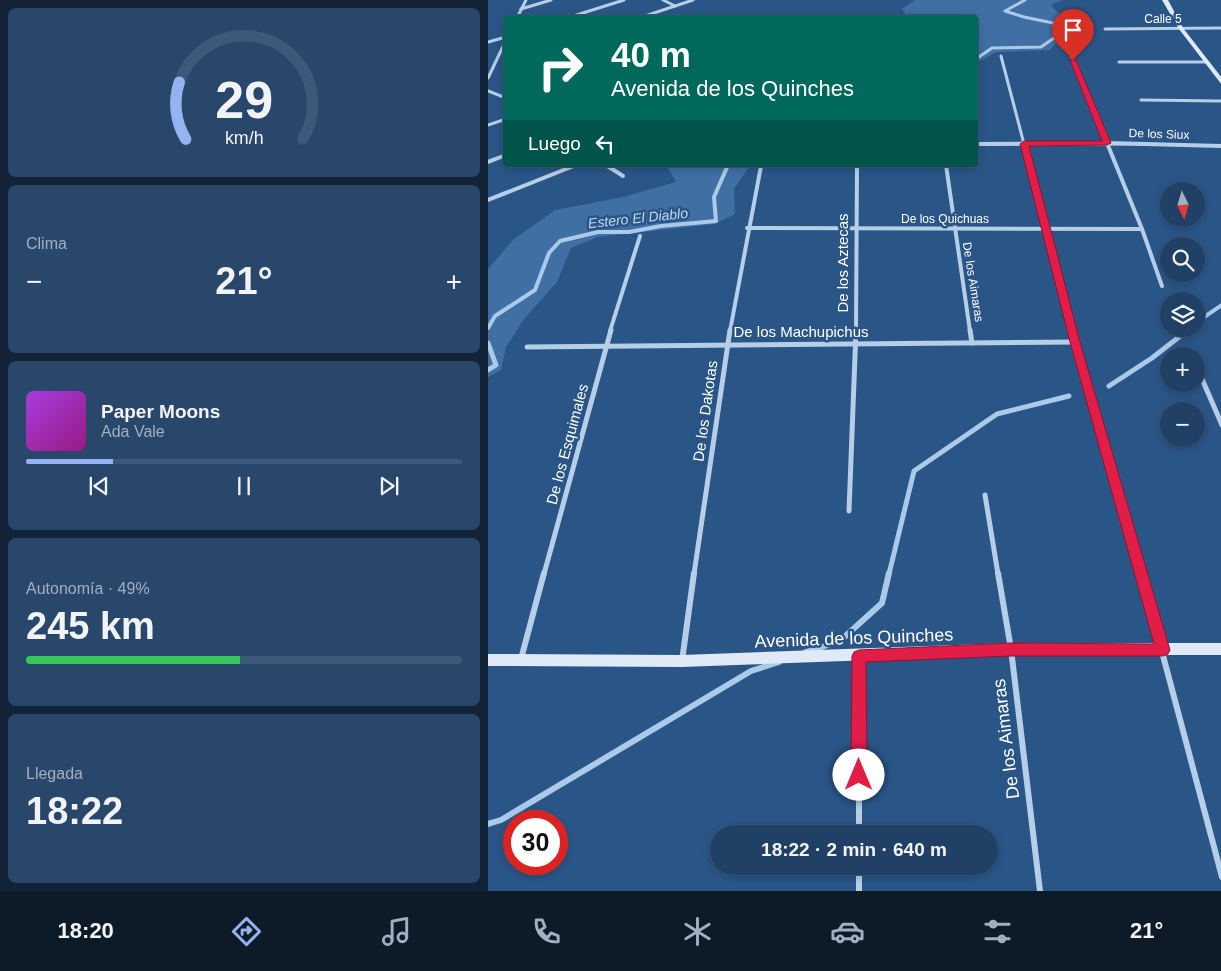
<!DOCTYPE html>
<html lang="es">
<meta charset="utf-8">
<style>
body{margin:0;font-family:Arial,sans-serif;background:#28476b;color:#f1f3f6;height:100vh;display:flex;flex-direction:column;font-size:19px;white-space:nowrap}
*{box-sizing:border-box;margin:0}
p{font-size:16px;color:#a2afbf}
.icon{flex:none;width:28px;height:28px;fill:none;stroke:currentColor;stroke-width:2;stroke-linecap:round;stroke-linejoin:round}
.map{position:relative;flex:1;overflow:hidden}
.panel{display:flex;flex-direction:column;gap:8px;padding:8px;background:#122338;width:488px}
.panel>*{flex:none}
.hud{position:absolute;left:15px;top:15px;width:475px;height:152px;border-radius:5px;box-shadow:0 2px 8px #0003,0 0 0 1px #3d5979;background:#00695c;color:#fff;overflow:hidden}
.needle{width:32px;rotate:175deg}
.tools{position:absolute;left:672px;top:182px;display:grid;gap:10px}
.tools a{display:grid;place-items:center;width:45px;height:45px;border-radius:50%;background:#204065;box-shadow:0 2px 8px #0003,0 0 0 1px #3d5979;font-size:25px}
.speed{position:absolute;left:15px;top:810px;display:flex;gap:10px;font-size:25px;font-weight:700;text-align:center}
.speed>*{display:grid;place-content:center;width:65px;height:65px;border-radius:50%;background:#204065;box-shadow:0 2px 8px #0003,0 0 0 1px #3d5979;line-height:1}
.speed .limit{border:8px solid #d22;background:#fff;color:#111}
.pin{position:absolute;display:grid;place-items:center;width:42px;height:42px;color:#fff;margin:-51px -21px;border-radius:50% 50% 50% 0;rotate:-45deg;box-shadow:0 0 5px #0007}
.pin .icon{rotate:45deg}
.me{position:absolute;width:55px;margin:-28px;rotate:0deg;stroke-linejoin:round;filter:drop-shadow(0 0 4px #0008)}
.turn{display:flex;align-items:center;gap:18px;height:105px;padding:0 25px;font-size:22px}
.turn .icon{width:65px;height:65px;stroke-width:2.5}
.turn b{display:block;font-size:35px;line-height:42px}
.then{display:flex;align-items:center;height:48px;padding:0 25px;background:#0003;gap:10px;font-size:19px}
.big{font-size:38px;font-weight:700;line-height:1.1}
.panel .widget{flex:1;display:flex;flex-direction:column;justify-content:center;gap:8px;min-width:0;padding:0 18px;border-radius:8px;background:#28476b}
.panel .dial{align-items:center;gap:0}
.dial svg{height:130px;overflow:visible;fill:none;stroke:#3d5979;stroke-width:7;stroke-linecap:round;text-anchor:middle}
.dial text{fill:#f1f3f6;stroke:none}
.song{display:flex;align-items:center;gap:15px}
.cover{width:60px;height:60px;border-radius:8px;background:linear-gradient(135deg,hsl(280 70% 55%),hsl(310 70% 35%))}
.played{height:5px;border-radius:2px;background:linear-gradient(90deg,#95b2f1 20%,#3d5979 20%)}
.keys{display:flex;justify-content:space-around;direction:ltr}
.heat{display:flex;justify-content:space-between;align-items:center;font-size:28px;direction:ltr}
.charge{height:8px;border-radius:4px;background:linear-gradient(90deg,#34c759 49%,#3d5979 0)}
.trip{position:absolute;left:222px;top:825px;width:288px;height:50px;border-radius:25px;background:#204065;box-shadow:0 2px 8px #0003,0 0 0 1px #3d5979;font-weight:700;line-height:50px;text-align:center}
.tabs{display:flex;height:80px;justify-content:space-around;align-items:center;background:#0d1a28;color:#a2afbf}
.tabs .icon{width:35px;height:35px}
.tabs .current{color:#95b2f1}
.tabs b{font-size:22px;color:#f1f3f6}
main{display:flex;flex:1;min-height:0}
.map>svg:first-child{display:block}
.green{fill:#3f6fa3}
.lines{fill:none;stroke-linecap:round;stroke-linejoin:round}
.stream-far3{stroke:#abc9e8;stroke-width:3}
.stream-far2{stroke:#abc9e8;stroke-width:4}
.stream-far1{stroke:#abc9e8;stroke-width:5}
.stream{stroke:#abc9e8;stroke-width:6}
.street-far3{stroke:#b6cee8;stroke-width:3}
.street-far2{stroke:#b6cee8;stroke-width:4}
.street-far1{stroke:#b6cee8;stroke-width:5}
.street{stroke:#b6cee8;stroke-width:6}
.secondary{fill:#e0eaf7;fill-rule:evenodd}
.route{fill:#e11d48;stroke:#92132f}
.labels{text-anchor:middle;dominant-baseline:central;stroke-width:5;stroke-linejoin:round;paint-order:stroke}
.far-street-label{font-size:12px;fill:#fff;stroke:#2a5587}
.far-water-label{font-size:14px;font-style:italic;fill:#c2d8ef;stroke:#2a5587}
.street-label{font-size:15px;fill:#fff;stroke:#2a5587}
.near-street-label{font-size:18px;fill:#fff;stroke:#2a5587}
</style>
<main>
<section class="panel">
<div class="widget dial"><svg viewBox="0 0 100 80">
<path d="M14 69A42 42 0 1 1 86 69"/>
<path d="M14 69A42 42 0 0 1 10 34" stroke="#95b2f1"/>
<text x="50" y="56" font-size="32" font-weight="700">29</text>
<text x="50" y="72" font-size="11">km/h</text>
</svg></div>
<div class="widget"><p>Clima</p>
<div class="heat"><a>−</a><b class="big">21°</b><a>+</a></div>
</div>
<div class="widget">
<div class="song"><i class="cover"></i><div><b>Paper Moons</b><p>Ada Vale</p></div></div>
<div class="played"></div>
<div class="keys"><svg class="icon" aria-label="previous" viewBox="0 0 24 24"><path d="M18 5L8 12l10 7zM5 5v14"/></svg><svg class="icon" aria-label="pause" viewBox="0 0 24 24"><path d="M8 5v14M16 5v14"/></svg><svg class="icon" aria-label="next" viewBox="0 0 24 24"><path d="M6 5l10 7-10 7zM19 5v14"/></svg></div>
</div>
<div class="widget"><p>Autonomía · 49%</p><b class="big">245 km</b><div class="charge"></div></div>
<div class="widget"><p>Llegada</p><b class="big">18:22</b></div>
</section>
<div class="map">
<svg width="734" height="891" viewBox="0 0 734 891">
<rect width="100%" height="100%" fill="#2a5587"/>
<g class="green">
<polygon points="427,0 575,0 563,5 569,12 601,29 588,37 569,42 562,50 509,52 488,63 488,18 419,17 414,9"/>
<polygon points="181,165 262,165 246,189 247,214 227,224 110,237 83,248 69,282 36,319 18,347 13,370 0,377 0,269 26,239 67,210 135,197 188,182 180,168"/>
</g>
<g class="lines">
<polyline class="stream-far3" points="488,59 504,48 553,47 566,38 586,35 594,29 536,17 517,11 537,0"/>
<g class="stream-far2">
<polyline points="709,322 734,305"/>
<polyline points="0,328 7,316 47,290 61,253 72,241 110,232 141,232 173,226 228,221 226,197 240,165"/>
<polyline points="699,331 701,329"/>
</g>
<g class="stream-far1">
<polyline points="0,343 8,365 0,370"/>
<polyline points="621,386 664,358 700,330"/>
<polyline points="401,574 426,471 509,414 581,396"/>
</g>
<g class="stream">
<polyline points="318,652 352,641 394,603 401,573"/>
<polyline points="0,824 13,820 263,671 291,662"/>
</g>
<g class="street-far3">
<polyline points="175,0 187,6"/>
<polyline points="33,9 63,0"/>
<polyline points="29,18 38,0"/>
<polyline points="79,18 136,0"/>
<polyline points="151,18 205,0"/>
<polyline points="617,29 734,28"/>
<polyline points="0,42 18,37"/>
<polyline points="578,43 619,144"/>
<polyline points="513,56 536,144"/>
<polyline points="631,62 717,62"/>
<polyline points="0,78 18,40"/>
<polyline points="0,91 18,98"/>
<polyline points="653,100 734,101"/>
<polyline points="0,125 18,119"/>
<polyline points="488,144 658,144"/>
</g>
<g class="street-far2">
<polyline points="535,143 584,331"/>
<polyline points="619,143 654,229 674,286"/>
<polyline points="488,144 619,143 734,146"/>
<polyline points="0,162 18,155"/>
<polyline points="118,165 135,176"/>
<polyline points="458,165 482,331"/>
<polyline points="0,200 88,165"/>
<polyline points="259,228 654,229"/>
<polyline points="122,331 152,236"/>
<polyline points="242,331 273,166"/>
<polyline points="368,331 369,165"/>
</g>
<g class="street-far1">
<polyline points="482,330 484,343"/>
<polyline points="584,330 653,574"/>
<polyline points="39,347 587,342"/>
<polyline points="714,379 734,425"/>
<polyline points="497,495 510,574"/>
<polyline points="361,511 368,330"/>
<polyline points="56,574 123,330"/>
<polyline points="206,574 242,330"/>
</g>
<g class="street">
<polyline points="510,573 523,649 552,891"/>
<polyline points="653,573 734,877"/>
<polyline points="371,656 371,834"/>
<polyline points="33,659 56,573"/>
<polyline points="194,661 206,573"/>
<polyline points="371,866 371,891"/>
</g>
<g class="secondary">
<polygon points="674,0 680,0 695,28 734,78 734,85 691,29"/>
<polygon points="523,643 734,643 734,655 523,655 194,667 0,666 0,654 194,655"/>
</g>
</g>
<polygon class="route" points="585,58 588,60 623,143 619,145 541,146 592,342 682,650 680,654 675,656 523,656 378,662 379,775 376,780 371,782 366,780 363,775 364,656 366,652 371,650 523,643 666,644 582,342 532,144 536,141 614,141 582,60"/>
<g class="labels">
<g class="far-street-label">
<text x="675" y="19">Calle 5</text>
<text transform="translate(671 134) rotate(2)">De los Siux</text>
<text x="457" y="219">De los Quichuas</text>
<text transform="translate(485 282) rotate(81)">De los Aimaras</text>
</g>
<g class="far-water-label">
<text transform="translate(150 218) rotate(-6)">Estero El Diablo</text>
</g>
<g class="street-label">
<text transform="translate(354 263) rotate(-90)">De los Aztecas</text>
<text x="313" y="331">De los Machupichus</text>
<text transform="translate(217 411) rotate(-82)">De los Dakotas</text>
<text transform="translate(79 444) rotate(-75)">De los Esquimales</text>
</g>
<g class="near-street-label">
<text transform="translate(366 638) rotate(-2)">Avenida de los Quinches</text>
<text transform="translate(518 739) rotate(-97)">De los Aimaras</text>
</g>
</g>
</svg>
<div class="tools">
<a><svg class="needle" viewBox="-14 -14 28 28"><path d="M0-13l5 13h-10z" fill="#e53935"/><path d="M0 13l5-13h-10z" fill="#a2afbf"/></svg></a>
<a><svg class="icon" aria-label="search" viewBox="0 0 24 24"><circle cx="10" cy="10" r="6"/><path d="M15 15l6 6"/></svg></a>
<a><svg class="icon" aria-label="layers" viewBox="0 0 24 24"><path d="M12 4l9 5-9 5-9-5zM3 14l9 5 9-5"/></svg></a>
<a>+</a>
<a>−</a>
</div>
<div class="speed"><div class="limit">30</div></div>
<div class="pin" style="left:585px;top:60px;background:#d93025"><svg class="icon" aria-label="arrive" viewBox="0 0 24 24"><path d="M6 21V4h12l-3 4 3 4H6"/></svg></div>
<svg class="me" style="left:371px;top:775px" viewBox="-20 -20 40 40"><circle r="19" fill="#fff"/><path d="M0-13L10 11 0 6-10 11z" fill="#e11d48"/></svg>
<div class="trip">18:22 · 2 min · 640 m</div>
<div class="hud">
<div class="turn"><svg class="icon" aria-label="right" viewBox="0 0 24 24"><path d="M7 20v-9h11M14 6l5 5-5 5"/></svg><div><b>40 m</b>Avenida de los Quinches</div></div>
<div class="then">Luego<svg class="icon" aria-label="left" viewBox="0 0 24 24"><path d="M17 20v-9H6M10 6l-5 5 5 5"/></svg></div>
</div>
</div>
</main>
<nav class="tabs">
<b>18:20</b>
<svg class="icon current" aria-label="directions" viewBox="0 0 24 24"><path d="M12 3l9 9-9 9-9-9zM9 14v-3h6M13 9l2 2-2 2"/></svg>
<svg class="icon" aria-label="music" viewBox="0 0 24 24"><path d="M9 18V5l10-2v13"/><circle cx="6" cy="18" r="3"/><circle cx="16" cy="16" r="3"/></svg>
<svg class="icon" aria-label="phone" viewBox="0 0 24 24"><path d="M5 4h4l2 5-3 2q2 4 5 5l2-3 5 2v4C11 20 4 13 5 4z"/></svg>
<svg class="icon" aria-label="climate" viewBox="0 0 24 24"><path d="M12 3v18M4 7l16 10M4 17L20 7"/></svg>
<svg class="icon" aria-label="car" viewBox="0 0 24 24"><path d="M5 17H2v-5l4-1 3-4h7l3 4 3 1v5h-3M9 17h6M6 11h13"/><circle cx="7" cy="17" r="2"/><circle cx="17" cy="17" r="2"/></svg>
<svg class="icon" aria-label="filters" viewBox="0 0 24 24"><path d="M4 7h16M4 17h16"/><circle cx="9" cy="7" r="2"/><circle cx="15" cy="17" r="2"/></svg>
<b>21°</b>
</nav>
